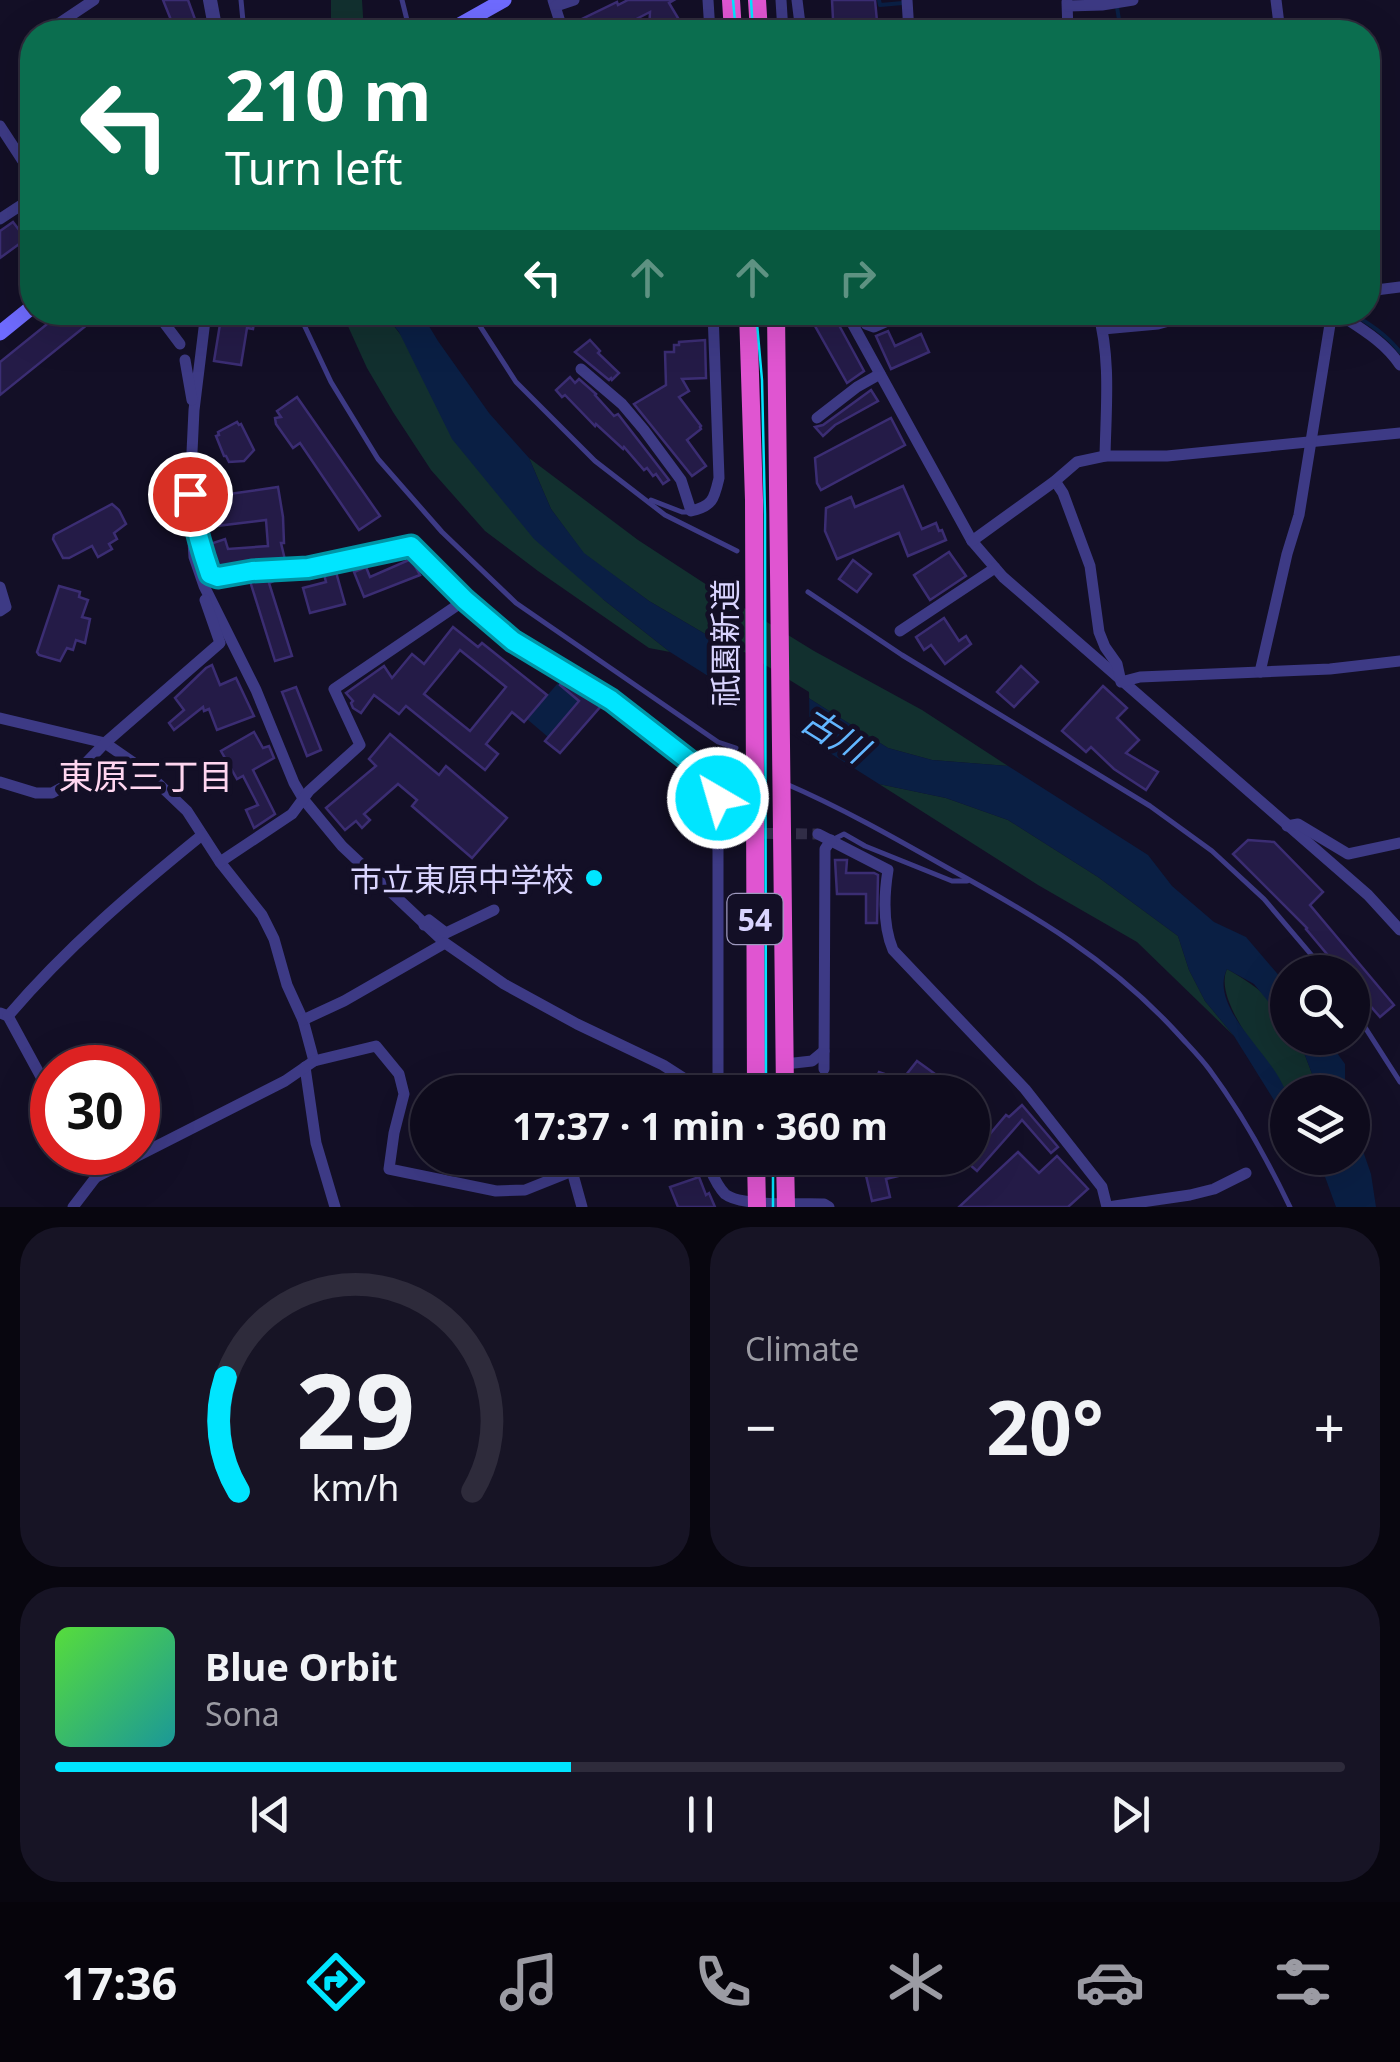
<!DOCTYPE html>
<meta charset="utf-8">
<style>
body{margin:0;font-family:"Noto Sans","Noto Sans JP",sans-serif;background:#171425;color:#f1f3f6;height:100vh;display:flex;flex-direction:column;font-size:38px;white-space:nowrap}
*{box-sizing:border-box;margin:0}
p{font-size:32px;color:#9b9ba3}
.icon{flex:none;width:55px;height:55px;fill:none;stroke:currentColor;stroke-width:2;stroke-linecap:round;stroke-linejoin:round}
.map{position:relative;height:1207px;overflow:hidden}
.sheet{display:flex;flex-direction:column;gap:20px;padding:20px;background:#08060f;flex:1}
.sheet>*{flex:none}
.hud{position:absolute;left:20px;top:20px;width:1360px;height:305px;border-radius:40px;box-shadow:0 10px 40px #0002,0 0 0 2px #2e2b3b;background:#0b6e4f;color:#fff;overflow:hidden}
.buttons{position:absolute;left:1270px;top:955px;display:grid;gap:20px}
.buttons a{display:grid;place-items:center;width:100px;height:100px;border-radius:50%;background:#0e0b1c;box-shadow:0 10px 40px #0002,0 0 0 2px #2e2b3b;font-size:50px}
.speed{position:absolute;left:30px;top:1045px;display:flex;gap:20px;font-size:50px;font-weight:700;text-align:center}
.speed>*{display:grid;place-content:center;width:130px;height:130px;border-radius:50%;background:#0e0b1c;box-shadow:0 10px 40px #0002,0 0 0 2px #2e2b3b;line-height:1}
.speed .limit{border:15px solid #d22;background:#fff;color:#111}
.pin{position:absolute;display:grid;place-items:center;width:85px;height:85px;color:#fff;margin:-42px;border:5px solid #fff;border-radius:50%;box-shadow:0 2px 10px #0007}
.me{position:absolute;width:110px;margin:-55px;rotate:322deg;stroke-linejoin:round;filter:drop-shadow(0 0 8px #0008)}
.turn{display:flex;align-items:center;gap:35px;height:210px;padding:0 40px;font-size:45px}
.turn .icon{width:130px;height:130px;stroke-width:2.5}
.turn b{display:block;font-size:70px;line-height:85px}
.lanes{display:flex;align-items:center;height:95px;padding:0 40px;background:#0003;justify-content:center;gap:50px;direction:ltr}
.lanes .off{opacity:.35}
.big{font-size:75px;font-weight:700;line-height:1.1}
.sheet .tile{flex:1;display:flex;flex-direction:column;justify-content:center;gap:15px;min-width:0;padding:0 35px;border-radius:40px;background:#171425}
.sheet .dial{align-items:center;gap:0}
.dial svg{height:260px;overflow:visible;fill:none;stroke:#2e2b3b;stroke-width:7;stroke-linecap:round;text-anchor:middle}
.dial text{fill:#f1f3f6;stroke:none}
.song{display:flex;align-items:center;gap:30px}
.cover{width:120px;height:120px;border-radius:15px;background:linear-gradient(135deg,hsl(110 70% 55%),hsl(180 70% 35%))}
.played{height:10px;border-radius:5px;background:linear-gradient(90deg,#00e5ff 40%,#2e2b3b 40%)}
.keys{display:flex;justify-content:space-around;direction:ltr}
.heat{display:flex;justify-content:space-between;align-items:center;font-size:55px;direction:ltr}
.sheet .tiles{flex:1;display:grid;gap:20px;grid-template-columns:1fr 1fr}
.tile:last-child{grid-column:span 2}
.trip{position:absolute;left:410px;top:1075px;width:580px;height:100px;border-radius:50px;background:#0e0b1c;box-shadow:0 10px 40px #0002,0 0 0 2px #2e2b3b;font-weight:700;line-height:100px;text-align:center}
.tab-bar{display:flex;height:160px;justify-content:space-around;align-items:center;background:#06040b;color:#9b9ba3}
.tab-bar .icon{width:70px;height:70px}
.tab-bar .active{color:#00e5ff}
.tab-bar b{font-size:45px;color:#f1f3f6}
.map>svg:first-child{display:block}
.green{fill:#12302f}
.water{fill:#0a1f44}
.pier{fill:#130f26}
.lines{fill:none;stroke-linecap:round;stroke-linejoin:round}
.stream{stroke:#0a1f44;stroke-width:4}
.building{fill:#241b47;stroke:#3b2d73;stroke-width:2.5;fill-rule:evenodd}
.minor-tunnel{stroke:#312d47;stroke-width:11;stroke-dasharray:11 5.5;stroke-linecap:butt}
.service{stroke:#3d3a85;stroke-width:5}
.minor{stroke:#3d3a85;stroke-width:11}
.tertiary{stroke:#3d3a85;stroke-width:14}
.secondary{stroke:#6f6bff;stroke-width:15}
.trunk{stroke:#e055d1;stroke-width:18}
.tram{stroke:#00e5ff;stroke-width:2.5}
.route-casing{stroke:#0095a6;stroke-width:25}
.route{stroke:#00e5ff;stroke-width:18}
.poi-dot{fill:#00e5ff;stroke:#130f26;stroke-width:4}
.labels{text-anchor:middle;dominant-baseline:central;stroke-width:10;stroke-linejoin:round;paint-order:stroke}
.shield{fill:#130f26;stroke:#9e99be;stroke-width:2.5}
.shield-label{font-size:30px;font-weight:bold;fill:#d9d4ff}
.street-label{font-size:32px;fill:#d9d4ff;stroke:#130f26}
.poi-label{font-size:32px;fill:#d9d4ff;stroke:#130f26;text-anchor:end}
.water-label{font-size:35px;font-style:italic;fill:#62b6ff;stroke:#130f26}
.neighbourhood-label{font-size:35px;fill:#ffd6f0;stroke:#130f26}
</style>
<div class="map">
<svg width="1400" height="1207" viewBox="0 0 1400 1207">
<rect width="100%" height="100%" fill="#130f26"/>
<g class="green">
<polygon points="331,0 362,0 364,32 331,32"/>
<polygon points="342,313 384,313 604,600 670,652 649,648 538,571 485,531 431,470 393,412 367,368"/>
<polygon points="529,458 638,540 707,585 814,651 922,710 1008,766 932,760 888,748 724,645 649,601 584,554 551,509"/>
<polygon points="879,784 946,798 1008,820 1098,877 1178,936 1189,970 1205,1001 1234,1036 1137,942 1038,885"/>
<path d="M1227 969C1252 983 1287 1006 1288 1038H1295L1303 1050 1319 1092H1288L1287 1095C1271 1065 1212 1002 1227 969Z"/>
</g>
<g class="water">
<path d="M384 313H421L438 341 489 413 529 458 551 509 584 553 649 601 724 645 888 748 932 760 1008 766 1148 855 1172 886 1214 922 1246 937 1287 985V1025L1254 984 1227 969C1207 1010 1280 1059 1287 1097 1289 1104 1287 1114 1287 1121L1234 1036 1205 1001 1189 970 1178 936 1098 877 1008 820 946 798 879 784 670 652 604 600 534 539 452 439 399 332Z"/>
<polygon points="558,683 579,701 548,737 527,719"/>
<polygon points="1295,1038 1326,1038 1345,1064 1345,1092 1319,1092 1303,1050"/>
<polygon points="1353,1122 1371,1174 1376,1207 1336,1207 1324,1174 1310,1158 1352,1158"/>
</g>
<polygon class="pier" points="725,640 809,692 810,746 726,693"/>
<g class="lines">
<g class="stream">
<polyline points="879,0 880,5 903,3"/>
<polyline points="1117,7 1121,32"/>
<path d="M1348 312C1368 322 1386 334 1400 352"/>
</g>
</g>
<g class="building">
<polygon points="163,0 188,0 196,22 175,30"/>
<polygon points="628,0 674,0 669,3 681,23 664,32 649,32 650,12 611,32 593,32 582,19 617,2 618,5"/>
<polygon points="832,0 875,0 878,32 818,32 817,20 833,19"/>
<polygon points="13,222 26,239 0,258 0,231"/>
<polygon points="62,312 79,312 88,324 0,395 0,362"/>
<polygon points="222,312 249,312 248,316 255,317 253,329 247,328 241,365 214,361"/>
<polygon points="834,316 864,371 847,383 815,326"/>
<polygon points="888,331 895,346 921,334 929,352 891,369 876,336"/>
<polygon points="590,340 600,351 598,353 619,373 612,380 611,378 609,380 575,352"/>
<polygon points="705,340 706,378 682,379 689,391 679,397 701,426 700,427 701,429 687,440 706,466 692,476 634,404 666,385 665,352 674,352 674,345 679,345 679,342"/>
<polygon points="570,377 575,383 579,379 596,394 595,395 614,416 618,414 669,480 663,484 656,474 653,476 647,468 644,470 624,447 623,449 596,424 595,426 565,395 562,397 556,390"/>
<polygon points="871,390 878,401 835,425 823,436 815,427 823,425"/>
<polygon points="297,397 380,516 359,530 300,443 293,448 276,424 275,418 281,417 277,411"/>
<polygon points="891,418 905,445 821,490 817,483 815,458"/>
<polygon points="237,422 239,425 241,424 254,450 244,461 229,462 226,456 224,456 216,436 219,435 218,432"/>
<polygon points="903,486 922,529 936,523 939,531 942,530 946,540 908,556 899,533 837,559 825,531 826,508 851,497 855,507"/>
<polygon points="278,487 283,517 284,543 281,543 285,560 218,567 210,544 225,539 228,549 268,546 266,520 216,526 215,519 206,521 200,500 222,495"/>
<polygon points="112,504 119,510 126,524 114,533 117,539 109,544 112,549 98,557 92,546 69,558 63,558 53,539 54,535"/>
<polygon points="949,552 966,576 930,600 914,575"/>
<polygon points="411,559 420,575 364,597 354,572 366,567 370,577"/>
<polygon points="853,560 871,574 857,592 839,579"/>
<polygon points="336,572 345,604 310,613 303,588 326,582 324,574"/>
<polygon points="278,579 269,583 292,656 275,661 250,581"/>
<polygon points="59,586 80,592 79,597 88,600 82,617 90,619 85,643 76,640 73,650 67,648 60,661 39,655 37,652"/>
<polygon points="944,618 959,641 966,636 971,644 945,664 931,645 924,650 916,637"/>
<path d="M453 627 478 647 482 643 547 695 524 722 512 712 486 744 498 754 485 770 406 706 399 714 374 695 361 713 353 708 351 703 353 701 346 693 384 666 392 678 412 654 424 664ZM460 650 506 687 470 731 424 694Z"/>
<polygon points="212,665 220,685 236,678 254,716 217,730 209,709 204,711 203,707 174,730 169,723 184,710 175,698 206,668"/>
<polygon points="1021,666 1038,682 1014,707 997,692"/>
<polygon points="562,682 601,706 560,753 545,741 579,701 560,685"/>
<polygon points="1103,686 1127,708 1117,718 1139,740 1126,753 1158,772 1146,790 1114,769 1091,747 1086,752 1062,731"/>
<polygon points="296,687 321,750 307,756 282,692"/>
<polygon points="254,732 263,748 269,746 274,758 253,770 275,814 254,828 246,810 258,805 243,776 237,779 221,751"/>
<polygon points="390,734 439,775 446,766 507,818 472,858 412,806 417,800 398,784 364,814 370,820 362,828 356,821 345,830 326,808 376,766 369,759"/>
<polygon points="1248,840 1274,842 1323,892 1310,905 1394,1005 1380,1017 1352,985 1352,972 1342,972 1306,929 1307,928 1233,854"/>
<polygon points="835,860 847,860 846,873 874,873 878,875 877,923 866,923 866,894 837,894"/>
<polygon points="917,1061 960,1092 902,1092 875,1081 879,1072 902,1080"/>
<polygon points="1022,1105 1058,1147 1051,1153 1022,1120 977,1171 962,1158 972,1158 972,1124 989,1135 1006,1115 1009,1117"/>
<polygon points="1018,1152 1039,1173 1057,1156 1088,1189 1068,1207 959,1207"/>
<polygon points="907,1158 910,1173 886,1179 890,1197 872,1201 864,1167"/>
<polygon points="699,1177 706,1195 709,1193 715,1207 678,1207 670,1187"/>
</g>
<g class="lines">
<polyline class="minor-tunnel" points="730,833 818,834"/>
<g class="service">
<polyline points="241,0 244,32"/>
<polyline points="402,0 410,32"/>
<polyline points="298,312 331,382 378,459 442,532 516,603 718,742 736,748"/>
<polyline points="471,312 516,382 595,461 665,515 737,551"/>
<polyline points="651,500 682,512 688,512"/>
<polyline points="808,592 902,655 1150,806 1212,851 1264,899 1326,972"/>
<path d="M784 783C840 807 893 837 946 867 1034 915 1111 960 1179 1035 1189 1046 1200 1057 1209 1069 1241 1112 1267 1159 1290 1207"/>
<polyline points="834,839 844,834 865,846 952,881 967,881"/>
<polyline points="1352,1007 1400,1082"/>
</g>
<g class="minor">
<polyline points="553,0 560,22 559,32"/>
<polyline points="708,0 710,32"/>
<polyline points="781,0 783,32"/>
<polyline points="797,0 801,32"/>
<polyline points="907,0 909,32"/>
<polyline points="1276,0 1280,32"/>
<polyline points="1067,2 1068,32"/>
<polyline points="556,6 574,0"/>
<polyline points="1068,6 1102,5 1133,0"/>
<polyline points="64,32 58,24 94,0"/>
<polyline points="0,126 32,175"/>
<polyline points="0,219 32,198"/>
<polyline points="1368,291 1400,287"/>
<polyline points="156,312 180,344"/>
<polyline points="206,312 194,410 190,494 194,557 204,586 256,690 294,783 304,800 342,846 445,943 504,984 577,1024 663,1065 705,1092"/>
<polyline points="846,312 972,541 1003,577 1368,895 1400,930"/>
<polyline points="859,312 866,324 874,327 908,312"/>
<path d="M1098 312C1111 359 1106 408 1105 456"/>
<path d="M1336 312C1360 328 1384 341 1400 365"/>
<polyline points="1103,329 1158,324 1201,312"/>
<polyline points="185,360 192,400"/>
<path d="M581 369 622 404 644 430 681 480 691 511C713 506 714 499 719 478L713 312"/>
<polyline points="817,418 857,387 880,374"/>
<polyline points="1055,481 1063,493 1090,566 1099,632 1105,647 1117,664 1121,682 1140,677 1330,669 1400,661"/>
<polyline points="199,540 210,574 218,577 252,571 307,568 411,546 465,600 513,641 611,700 714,780 718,799 718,1083 711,1092"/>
<polyline points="972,541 1055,481 1077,462 1105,456 1167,456 1400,433"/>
<polyline points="0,587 6,607 0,611"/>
<polyline points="900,631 995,568"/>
<polyline points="1260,672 1287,554 1299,515 1332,312"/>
<polyline points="0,718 105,743 144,770 187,811 220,862 262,915 274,939 287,985 303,1020 314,1061"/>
<polyline points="0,782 36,793 52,793 63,787 105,743 220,643 205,600"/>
<polyline points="1287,826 1298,824 1348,854 1400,843"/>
<path d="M818 834 888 870C884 895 883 926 893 950L1025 1089 1102 1187 1107 1207"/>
<polyline points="220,862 292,814 309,791 360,745 334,689 465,600"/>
<polyline points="424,925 429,920 446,933 494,910"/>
<polyline points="0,1013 8,1016 52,1097"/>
<path d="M8 1016C66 948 133 891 202 835"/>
<polyline points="303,1020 344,1001 445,943"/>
<polyline points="785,1064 812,1061 824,1051"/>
<polyline points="305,1067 316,1143 335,1207"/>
<polyline points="824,1069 825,849 831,840"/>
<polyline points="83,1152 96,1177"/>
<path d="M705 1158C711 1170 715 1184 725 1194 741 1207 801 1203 824 1204L829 1207"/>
<polyline points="572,1171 582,1207"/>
<polyline points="73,1207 96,1177 285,1081 314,1061 376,1046 399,1074 404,1094 394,1133 389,1169 496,1191 525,1190 605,1158"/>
<polyline points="1108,1207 1190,1195 1214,1189 1246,1173"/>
</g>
<polyline class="tertiary" points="210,0 216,32"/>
<g class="secondary">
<polyline points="447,32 504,0"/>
<polyline points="0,333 32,307"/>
</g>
<g class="trunk">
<polyline points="731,0 733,32"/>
<polyline points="757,0 759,32"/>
<polyline points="748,312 754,500 756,1092"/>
<polyline points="776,312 785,1092"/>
<polyline points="756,1158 757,1207"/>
<polyline points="785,1158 786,1207"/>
</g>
<g class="tram">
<polyline points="733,0 736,32"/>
<polyline points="751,0 753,32"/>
<polyline points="756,312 762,380 765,514 766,1092"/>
<polyline points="773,1158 773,1207"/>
</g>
</g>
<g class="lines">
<defs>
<path id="route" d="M190 494C193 521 201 548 210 574L218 577 252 571 308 568 411 546 465 600 513 641 611 700 714 780 718 798"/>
</defs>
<use href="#route" class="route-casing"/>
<use href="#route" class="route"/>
</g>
<circle class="poi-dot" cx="594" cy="878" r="10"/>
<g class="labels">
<rect class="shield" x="727.5" y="894" width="55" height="50" rx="8"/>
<g class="shield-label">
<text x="755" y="919">54</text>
</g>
<g class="street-label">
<text transform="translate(724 643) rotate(-90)">祇園新道</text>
</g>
<g class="poi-label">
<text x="574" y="878">市立東原中学校</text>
</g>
<g class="water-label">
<text transform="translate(835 734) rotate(32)">古川</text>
</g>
<g class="neighbourhood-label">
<text x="146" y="775">東原三丁目</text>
</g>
</g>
</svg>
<div class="buttons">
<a><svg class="icon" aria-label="search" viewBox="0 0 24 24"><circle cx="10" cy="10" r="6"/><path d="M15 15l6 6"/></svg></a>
<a><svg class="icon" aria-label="layers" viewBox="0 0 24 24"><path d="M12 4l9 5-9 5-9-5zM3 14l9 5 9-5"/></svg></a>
</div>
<div class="speed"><div class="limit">30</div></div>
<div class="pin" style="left:190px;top:494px;background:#d93025"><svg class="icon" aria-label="arrive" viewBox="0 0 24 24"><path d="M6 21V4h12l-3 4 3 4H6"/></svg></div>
<svg class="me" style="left:718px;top:798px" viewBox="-20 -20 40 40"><circle r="17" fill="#00e5ff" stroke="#fff" stroke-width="3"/><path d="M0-11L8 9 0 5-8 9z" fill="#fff"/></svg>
<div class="trip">17:37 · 1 min · 360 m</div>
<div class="hud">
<div class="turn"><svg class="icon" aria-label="left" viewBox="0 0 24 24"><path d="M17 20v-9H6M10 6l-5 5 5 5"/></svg><div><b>210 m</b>Turn left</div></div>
<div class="lanes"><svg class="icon" aria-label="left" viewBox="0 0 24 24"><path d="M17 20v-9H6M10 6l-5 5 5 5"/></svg><svg class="icon off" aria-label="ahead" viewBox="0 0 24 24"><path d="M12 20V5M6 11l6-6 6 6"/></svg><svg class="icon off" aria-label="ahead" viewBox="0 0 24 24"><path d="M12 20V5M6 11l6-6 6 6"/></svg><svg class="icon off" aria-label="right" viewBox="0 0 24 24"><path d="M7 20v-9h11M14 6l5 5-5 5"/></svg></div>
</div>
</div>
<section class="sheet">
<div class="tiles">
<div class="tile dial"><svg viewBox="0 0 100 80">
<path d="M14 69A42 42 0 1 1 86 69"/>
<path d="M14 69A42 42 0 0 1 10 34" stroke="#00e5ff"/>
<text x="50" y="56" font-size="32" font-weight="700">29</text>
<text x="50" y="72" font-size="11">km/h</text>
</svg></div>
<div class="tile"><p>Climate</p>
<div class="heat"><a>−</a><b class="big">20°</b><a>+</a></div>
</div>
<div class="tile">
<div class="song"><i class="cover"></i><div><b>Blue Orbit</b><p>Sona</p></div></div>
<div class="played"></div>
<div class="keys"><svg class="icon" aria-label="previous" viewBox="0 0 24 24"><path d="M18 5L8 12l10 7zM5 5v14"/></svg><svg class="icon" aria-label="pause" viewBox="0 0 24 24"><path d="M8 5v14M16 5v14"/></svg><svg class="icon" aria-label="next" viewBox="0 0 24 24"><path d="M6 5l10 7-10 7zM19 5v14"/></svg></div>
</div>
</div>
</section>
<nav class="tab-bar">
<b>17:36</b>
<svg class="icon active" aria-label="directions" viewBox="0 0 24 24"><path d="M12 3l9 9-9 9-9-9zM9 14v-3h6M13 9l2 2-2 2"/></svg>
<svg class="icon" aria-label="music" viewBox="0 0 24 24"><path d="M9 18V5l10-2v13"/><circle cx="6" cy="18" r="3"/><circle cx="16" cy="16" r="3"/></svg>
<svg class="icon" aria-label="phone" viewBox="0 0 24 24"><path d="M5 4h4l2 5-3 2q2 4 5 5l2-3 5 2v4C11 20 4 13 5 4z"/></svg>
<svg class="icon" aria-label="climate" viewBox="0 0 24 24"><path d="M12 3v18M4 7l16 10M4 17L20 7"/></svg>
<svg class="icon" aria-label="car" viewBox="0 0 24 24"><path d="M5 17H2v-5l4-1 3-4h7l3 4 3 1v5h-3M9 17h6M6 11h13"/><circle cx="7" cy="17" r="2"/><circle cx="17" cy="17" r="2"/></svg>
<svg class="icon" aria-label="filters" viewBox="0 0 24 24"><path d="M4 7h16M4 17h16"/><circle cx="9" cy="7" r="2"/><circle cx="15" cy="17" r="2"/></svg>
</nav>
